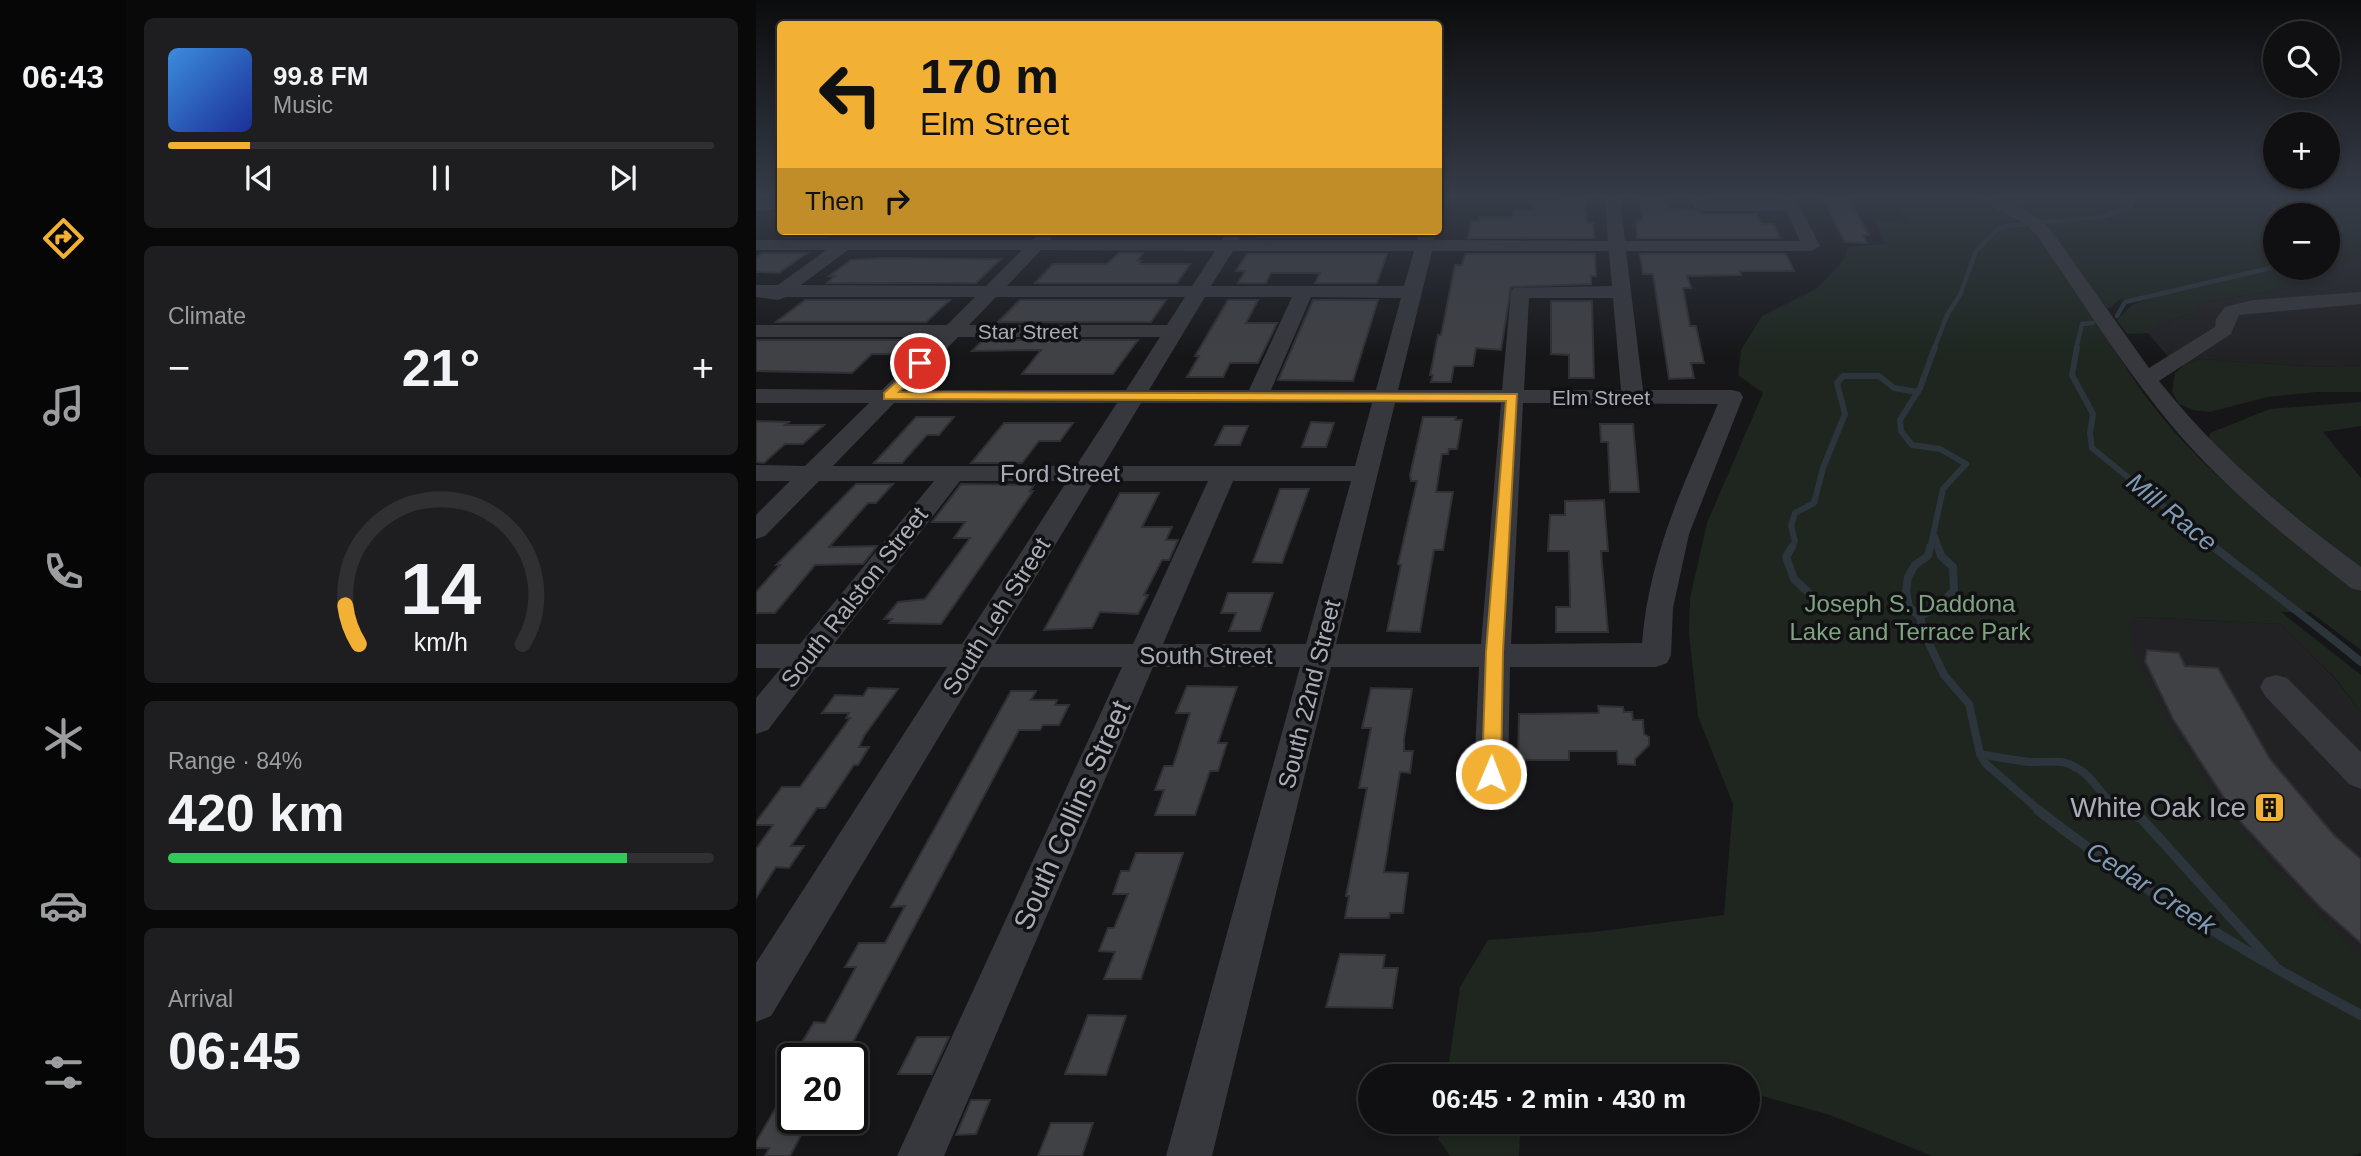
<!DOCTYPE html>
<meta charset="utf-8">
<style>
body{margin:0;font-family:Helvetica,sans-serif;background:#1e1e20;color:#f1f3f6;height:100vh;display:flex;flex-direction:column;font-size:26px;white-space:nowrap}
*{box-sizing:border-box;margin:0}
p{font-size:23px;color:#9c9d9f}
.icon{flex:none;width:38px;height:38px;fill:none;stroke:currentColor;stroke-width:2;stroke-linecap:round;stroke-linejoin:round}
.map{position:relative;flex:1;overflow:hidden}
.sheet{display:flex;flex-direction:column;gap:18px;padding:18px;background:#09090a;width:630px}
.sheet>*{flex:none}
.top-card{position:absolute;left:21px;top:21px;width:665px;height:214px;border-radius:7px;box-shadow:0 4px 10px #0003,0 0 0 2px #303032;background:#f2b134;color:#111;overflow:hidden}
.buttons{position:absolute;left:1507px;top:21px;display:grid;gap:14px}
.buttons a{display:grid;place-items:center;width:77px;height:77px;border-radius:50%;background:#101012;box-shadow:0 4px 10px #0003,0 0 0 2px #303032;font-size:35px}
.speed{position:absolute;left:21px;top:1043px;display:flex;gap:14px;font-size:35px;font-weight:700;text-align:center}
.speed>*{display:grid;place-content:center;width:91px;height:91px;border-radius:50%;background:#101012;box-shadow:0 4px 10px #0003,0 0 0 2px #303032;line-height:1}
.speed .limit{border:4px solid #111;border-radius:10px;background:#fff;color:#111}
.pin{position:absolute;display:grid;place-items:center;width:60px;height:60px;color:#fff;margin:-30px;border:4px solid #fff;border-radius:50%;box-shadow:0 2px 7px #0007}
.me{position:absolute;width:77px;margin:-38px;rotate:1deg;stroke-linejoin:round;filter:drop-shadow(0 0 5px #0008)}
.turn{display:flex;align-items:center;gap:24px;height:147px;padding:0 28px;font-size:32px}
.turn .icon{width:91px;height:91px;stroke-width:2.5}
.turn b{display:block;font-size:49px;line-height:60px}
.then{display:flex;align-items:center;height:66px;padding:0 28px;background:#0003;gap:14px;font-size:26px}
.big{font-size:52px;font-weight:700;line-height:1.1}
.sheet .widget{flex:1;display:flex;flex-direction:column;justify-content:center;gap:10px;min-width:0;padding:0 24px;border-radius:10px;background:#1e1e20}
.sheet .dial{align-items:center;gap:0}
.dial svg{height:182px;overflow:visible;fill:none;stroke:#303032;stroke-width:7;stroke-linecap:round;text-anchor:middle}
.dial text{fill:#f1f3f6;stroke:none}
.song{display:flex;align-items:center;gap:21px}
.cover{width:84px;height:84px;border-radius:10px;background:linear-gradient(135deg,hsl(210 70% 55%),hsl(230 70% 35%))}
.played{height:7px;border-radius:4px;background:linear-gradient(90deg,#f2b134 15%,#303032 15%)}
.keys{display:flex;justify-content:space-around;direction:ltr}
.heat{display:flex;justify-content:space-between;align-items:center;font-size:38px;direction:ltr}
.charge{height:10px;border-radius:5px;background:linear-gradient(90deg,#34c759 84%,#303032 0)}
.trip{position:absolute;left:602px;top:1064px;width:402px;height:70px;border-radius:35px;background:#101012;box-shadow:0 4px 10px #0003,0 0 0 2px #303032;font-weight:700;line-height:70px;text-align:center}
main{display:flex;flex:1;min-height:0}
.tabs{display:flex;flex-direction:column;width:126px;justify-content:space-around;align-items:center;background:#060607;color:#9c9d9f}
.tabs .icon{width:49px;height:49px}
.tabs .active{color:#f2b134}
.tabs b{font-size:32px;color:#f1f3f6}
.map>svg:first-child{display:block}
.built{fill:#222225}
.green{fill:#1e261f;fill-rule:evenodd}
.lines{fill:none;stroke-linecap:round;stroke-linejoin:round}
.stream-far3{stroke:#2c353c;stroke-width:4.5}
.stream-far2{stroke:#2c353c;stroke-width:6}
.stream-far1{stroke:#2c353c;stroke-width:8}
.stream{stroke:#2c353c;stroke-width:10}
.building{fill:#404145;stroke:#303034;stroke-width:2}
.minor{fill:#37383d;fill-rule:evenodd}
.route{fill:#f2b134;stroke:#9d7322;stroke-width:2}
.labels{text-anchor:middle;dominant-baseline:central;stroke-width:7;stroke-linejoin:round;paint-order:stroke}
.far-street-label{font-size:21px;fill:#a8adb8;stroke:#111113}
.street-label{font-size:24px;fill:#a8adb8;stroke:#111113}
.park-label{font-size:24px;fill:#7fa381;stroke:#111113}
.water-label{font-size:26px;font-style:italic;fill:#7f9bb3;stroke:#111113}
.near-poi-label{font-size:28px;fill:#a8adb8;stroke:#111113;text-anchor:end}
.near-street-label{font-size:28px;fill:#a8adb8;stroke:#111113}
</style>
<main>
<nav class="tabs">
<b>06:43</b>
<svg class="icon active" aria-label="directions" viewBox="0 0 24 24"><path d="M12 3l9 9-9 9-9-9zM9 14v-3h6M13 9l2 2-2 2"/></svg>
<svg class="icon" aria-label="music" viewBox="0 0 24 24"><path d="M9 18V5l10-2v13"/><circle cx="6" cy="18" r="3"/><circle cx="16" cy="16" r="3"/></svg>
<svg class="icon" aria-label="phone" viewBox="0 0 24 24"><path d="M5 4h4l2 5-3 2q2 4 5 5l2-3 5 2v4C11 20 4 13 5 4z"/></svg>
<svg class="icon" aria-label="climate" viewBox="0 0 24 24"><path d="M12 3v18M4 7l16 10M4 17L20 7"/></svg>
<svg class="icon" aria-label="car" viewBox="0 0 24 24"><path d="M5 17H2v-5l4-1 3-4h7l3 4 3 1v5h-3M9 17h6M6 11h13"/><circle cx="7" cy="17" r="2"/><circle cx="17" cy="17" r="2"/></svg>
<svg class="icon" aria-label="filters" viewBox="0 0 24 24"><path d="M4 7h16M4 17h16"/><circle cx="9" cy="7" r="2"/><circle cx="15" cy="17" r="2"/></svg>
</nav>
<section class="sheet">
<div class="widget">
<div class="song"><i class="cover"></i><div><b>99.8 FM</b><p>Music</p></div></div>
<div class="played"></div>
<div class="keys"><svg class="icon" aria-label="previous" viewBox="0 0 24 24"><path d="M18 5L8 12l10 7zM5 5v14"/></svg><svg class="icon" aria-label="pause" viewBox="0 0 24 24"><path d="M8 5v14M16 5v14"/></svg><svg class="icon" aria-label="next" viewBox="0 0 24 24"><path d="M6 5l10 7-10 7zM19 5v14"/></svg></div>
</div>
<div class="widget"><p>Climate</p>
<div class="heat"><a>−</a><b class="big">21°</b><a>+</a></div>
</div>
<div class="widget dial"><svg viewBox="0 0 100 80">
<path d="M14 69A42 42 0 1 1 86 69"/>
<path d="M14 69A42 42 0 0 1 8 52" stroke="#f2b134"/>
<text x="50" y="56" font-size="32" font-weight="700">14</text>
<text x="50" y="72" font-size="11">km/h</text>
</svg></div>
<div class="widget"><p>Range · 84%</p><b class="big">420 km</b><div class="charge"></div></div>
<div class="widget"><p>Arrival</p><b class="big">06:45</b></div>
</section>
<div class="map">
<svg width="1605" height="1156" viewBox="0 0 1605 1156">
<rect width="100%" height="100%" fill="#161618"/>
<g class="built">
<polygon points="1605,255 1605,365 1565,367 1443,359 1428,365 1413,358 1392,333 1406,323 1437,313 1449,302 1534,288 1559,273"/>
<polygon points="1383,617 1525,624 1581,681 1605,712 1605,985 1579,965 1339,639"/>
</g>
<g class="green">
<path d="M1193 197H1221L1228 199 1235 197H1605V255L1559 273 1534 288 1449 302 1437 313 1406 323 1392 333 1371 334 1361 320 1376 305 1397 297 1362 300 1355 308 1350 309 1347 302 1330 303C1351 336 1370 370 1394 402 1451 477 1531 536 1605 592V650L1554 612H1525L1605 675V712L1581 680 1525 624 1383 617 1374 622C1371 648 1387 674 1399 697 1451 795 1524 879 1605 956V1153L1597 1156H1176L1074 1115 992 1092V1076H934L898 1066 878 1076H691L704 987 732 940 838 932 968 915 977 804 942 716 933 633 934 598 951 523 1007 393 982 375 985 350 1006 316 1060 289 1087 261 1092 247 1129 244 1120 221H1151L1141 207H1198ZM1519 215H1572V268H1519Z"/>
<polygon points="1443,359 1565,367 1605,365 1605,392 1561,392 1511,397 1454,412 1437,410 1423,404 1416,392 1419,373 1428,365"/>
<polygon points="1605,402 1605,426 1567,432 1605,478 1605,571 1452,443 1454,433 1514,409"/>
<polygon points="685,1122 786,1122 764,1133 763,1156 694,1156 682,1139"/>
</g>
<g class="lines">
<g class="stream-far3">
<polyline points="1550,197 1576,215 1586,230 1578,236 1576,248 1572,250"/>
<polyline points="1361,316 1369,302 1519,267"/>
<polyline points="1178,349 1191,315 1204,295 1220,251 1240,231 1250,226 1346,217 1373,208 1376,201 1369,197"/>
<polyline points="1320,349 1326,324 1337,323"/>
</g>
<g class="stream-far2">
<polyline points="1321,347 1316,375 1337,414 1334,433 1336,448 1460,549"/>
<polyline points="1179,536 1183,549"/>
<polyline points="1035,549 1039,541 1035,526 1039,513 1058,503 1067,468 1089,414 1081,383 1087,376 1123,376 1138,388 1162,392"/>
<polyline points="1174,549 1187,489 1210,464 1184,449 1156,445 1145,431 1144,420 1164,388 1179,347"/>
</g>
<g class="stream-far1">
<polyline points="1036,547 1030,557 1038,579 1070,609"/>
<polyline points="1174,547 1172,556 1159,565 1152,577 1150,591 1153,607 1164,617 1168,633 1188,675 1213,704 1224,754 1230,764 1284,811"/>
<path d="M1458 547C1507 586 1557 622 1605 662"/>
<polyline points="1164,617 1189,600 1198,590 1197,567 1185,556 1182,547"/>
<path d="M1224 754C1240 757 1257 760 1273 762 1290 763 1305 758 1321 768 1341 779 1346 802 1369 811"/>
</g>
<g class="stream">
<path d="M1282 810C1381 888 1494 956 1605 1015"/>
<polyline points="1365,810 1385,818 1518,965"/>
</g>
</g>
<g class="building">
<polygon points="805,197 829,197 831,223 837,223 838,238 712,238 715,221 723,221 724,217 756,217 757,210 776,210 777,201 805,201"/>
<polygon points="883,197 909,197 912,208 936,209 945,214 1001,214 1005,224 1017,224 1024,238 881,238 880,220 887,220"/>
<polygon points="1066,197 1092,197 1113,235 1107,235 1111,243 1089,242"/>
<polygon points="40,231 82,231 73,237 30,237"/>
<polygon points="505,231 638,231 636,237 501,237"/>
<polygon points="7,253 51,253 23,273 0,272 0,257"/>
<polygon points="363,253 387,253 381,261 385,261 383,264 434,264 421,283 279,283 297,264 351,264"/>
<polygon points="491,254 631,254 621,283 559,283 564,273 515,273 510,283 482,283 489,271 480,271"/>
<polygon points="709,254 839,254 840,276 835,276 835,284 755,287 745,350 720,348 717,366 698,366 695,382 675,382 677,375 674,375 682,335 685,335 699,265 706,265"/>
<polygon points="884,254 1030,254 1038,271 984,271 985,275 931,276 935,288 927,288 934,326 940,326 948,363 935,363 938,378 913,379 897,274 887,274"/>
<polygon points="126,258 231,259 245,259 220,283 71,283 79,276 73,276 95,260"/>
<polygon points="49,300 194,300 170,322 20,322"/>
<polygon points="264,300 410,300 395,322 242,322"/>
<polygon points="472,300 502,300 490,323 521,323 502,363 474,363 467,377 431,377 443,356 439,356"/>
<polygon points="557,300 622,300 597,381 522,380"/>
<polygon points="795,301 836,301 838,378 813,378 813,355 795,354"/>
<polygon points="0,340 152,340 137,354 116,354 96,373 0,371"/>
<polygon points="227,340 382,340 357,374 266,374 285,350 216,351"/>
<polygon points="160,417 198,417 183,435 171,435 146,463 118,463"/>
<polygon points="667,417 700,417 699,420 706,420 701,449 693,449 692,454 686,454 680,492 697,492 687,550 678,550 664,632 631,631 645,565 642,564 661,481 655,481 654,475"/>
<polygon points="0,421 33,422 29,425 68,425 47,444 29,444 8,463 0,462"/>
<polygon points="555,422 578,423 570,447 546,447"/>
<polygon points="248,423 317,423 304,441 283,441 266,463 215,463"/>
<polygon points="844,424 877,424 883,492 854,492 852,442 845,442"/>
<polygon points="468,426 492,426 484,445 459,445"/>
<polygon points="100,484 137,484 120,503 112,503 73,547 121,546 107,564 59,565 19,613 0,613 0,592 24,565 20,565"/>
<polygon points="205,484 278,485 274,491 277,491 185,624 133,623 136,619 128,619 142,602 169,599 214,538 198,538 209,522 176,522"/>
<polygon points="524,489 553,489 526,563 497,562"/>
<polygon points="364,493 403,493 386,527 416,527 410,540 422,540 413,560 406,560 388,595 392,595 382,614 344,612 336,628 288,630"/>
<polygon points="848,500 852,551 845,551 852,632 800,632 800,607 814,607 813,551 792,551 794,515 809,515 809,501"/>
<polygon points="472,593 517,593 504,631 473,631 480,613 465,613"/>
<polygon points="1391,650 1423,653 1429,666 1462,668 1514,759 1578,835 1605,859 1605,943 1564,907 1481,818 1417,719 1389,661"/>
<polygon points="431,686 481,687 462,743 471,743 462,771 454,771 439,815 399,815 408,790 399,790 408,766 417,766 434,713 420,713"/>
<polygon points="112,688 142,689 108,736 103,747 113,747 102,765 98,765 69,808 61,808 35,846 48,846 33,868 20,867 0,898 0,849 17,825 0,825 0,822 26,787 44,787 94,718 90,718 93,713 66,713 79,695 107,696"/>
<polygon points="615,688 656,689 648,739 648,751 657,751 654,773 644,772 628,872 652,873 647,913 634,913 633,918 589,918 593,896 590,896 611,788 603,788 615,728 606,728"/>
<polygon points="255,691 280,691 275,700 301,700 299,705 313,705 303,725 287,725 284,730 263,730 88,1059 49,1058 57,1044 45,1044 58,1022 69,1023 81,1002 100,967 89,967 103,943 129,943 149,906 135,907"/>
<polygon points="842,706 867,707 868,712 876,712 877,720 887,720 888,734 893,737 893,745 879,759 879,765 862,764 861,751 813,751 813,760 762,760 763,714 843,713"/>
<polygon points="380,853 427,853 385,979 348,979 359,952 343,951 352,928 358,928 372,894 357,894 365,871 373,871"/>
<polygon points="584,954 629,955 627,968 642,968 636,1008 570,1007"/>
<polygon points="332,1015 370,1016 350,1075 309,1074"/>
<polygon points="161,1037 193,1037 176,1074 142,1074"/>
<polygon points="37,1078 37,1118 54,1118 34,1156 9,1156 13,1148 0,1148 0,1142"/>
<polygon points="215,1100 234,1100 220,1134 200,1135"/>
<polygon points="295,1123 337,1123 326,1156 282,1156"/>
</g>
<g class="lines">
<g class="minor">
<path d="M849 197H864L869 241H1044L1030 211H945L939 209 934 197H949L951 201H1026L1025 197H1039L1064 246 1055 251H870L887 390H976L984 392 987 397 933 534 917 608 915 655 911 663 900 667H754L752 774 747 784 735 789 723 784 718 774 723 667H575L456 1156H410L544 667H397L188 1156H141L366 667H225L15 1016 0 1022V963L191 667H60L12 730 0 734V698L25 668H0V644H44L178 481H63L9 536 0 539V515L34 481H0V465L49 466 113 403H0V389L126 390 179 337H0V325H191L219 297H30L22 300 0 297V285H22L70 250H0V240H276L288 233 294 234 295 240H466L472 231H486L483 240H661L664 231H680L678 240 852 241ZM92 250H266L230 286 45 285ZM285 250 459 251 436 286H251ZM477 251H658L648 286H455ZM676 251H853L856 286 757 288 755 292 746 390H642ZM240 297H429L411 325H213ZM449 297H536L493 390H393ZM555 297 645 298 620 390H515ZM773 298H857L865 390H768ZM202 337H404L370 390H151ZM138 403H361L320 466H77ZM385 403H616L599 466H347ZM639 403H745L725 644H580ZM767 403 962 404C928 484 893 555 886 643L755 644ZM204 481H311L206 644H78ZM338 481H452L377 644H239ZM477 481H595L550 644H407Z"/>
<path d="M1222 197C1249 197 1275 211 1294 229L1393 368 1459 327 1460 319 1469 307 1497 300 1605 292V304L1483 315 1475 334 1403 381C1461 454 1530 512 1605 567V591L1595 588C1533 540 1472 491 1421 432 1369 371 1327 302 1282 237L1270 224 1223 200Z"/>
<rect x="0" y="200" width="24" height="10"/>
<polygon points="1520,675 1531,678 1605,752 1605,789 1593,784 1509,696 1504,687 1509,678"/>
</g>
</g>
<linearGradient id="sky" x2="0" y2="1"><stop stop-color="#0c0c0d"/><stop offset="0.55" stop-color="#363c48"/><stop offset="1" stop-color="#363c48" stop-opacity="0"/></linearGradient>
<rect width="1605" height="358" fill="url(#sky)"/>
<polygon class="route" points="164,360 170,363 143,392 761,394 747,652 745,774 742,780 735,782 728,780 726,774 730,652 750,401 128,399 128,393"/>
<defs>
<symbol id="building-square" viewBox="-11 -11 22 22"><rect x="-9" y="-9" width="18" height="18" rx="4" fill="#f2b134" stroke="#111113"/><path d="M-4-6H4V6H1V3H-1V6H-4ZM-2.5-4.3h1.7v1.8h-1.7ZM.8-4.3h1.7v1.8H.8ZM-2.5-1h1.7V.8h-1.7ZM.8-1h1.7V.8H.8Z" fill="#111"/></symbol>
</defs>
<g fill-rule="evenodd">
<use href="#building-square" x="1496" y="790" width="35" height="35"/>
</g>
<g class="labels">
<g class="far-street-label">
<text x="272" y="331">Star Street</text>
<text x="845" y="397">Elm Street</text>
</g>
<g class="street-label">
<text x="304" y="473">Ford Street</text>
<text transform="translate(98 597) rotate(-52)">South Ralston Street</text>
<text transform="translate(240 616) rotate(-58)">South Leh Street</text>
<text x="450" y="655">South Street</text>
<text transform="translate(553 694) rotate(-76)">South 22nd Street</text>
</g>
<g class="park-label">
<text x="1154" y="603">Joseph S. Daddona<tspan x="1154" dy="28">Lake and Terrace Park</tspan></text>
</g>
<g class="water-label">
<text transform="translate(1416 512) rotate(39)">Mill Race</text>
<text transform="translate(1395 888) rotate(33)">Cedar Creek</text>
</g>
<g class="near-poi-label">
<text x="1490" y="807">White Oak Ice</text>
</g>
<g class="near-street-label">
<text transform="translate(316 815) rotate(-66)">South Collins Street</text>
</g>
</g>
</svg>
<div class="buttons">
<a><svg class="icon" aria-label="search" viewBox="0 0 24 24"><circle cx="10" cy="10" r="6"/><path d="M15 15l6 6"/></svg></a>
<a>+</a>
<a>−</a>
</div>
<div class="speed"><div class="limit">20</div></div>
<div class="pin" style="left:164px;top:363px;background:#d93025"><svg class="icon" aria-label="arrive" viewBox="0 0 24 24"><path d="M6 21V4h12l-3 4 3 4H6"/></svg></div>
<svg class="me" style="left:735px;top:774px" viewBox="-20 -20 40 40"><circle r="17" fill="#f2b134" stroke="#fff" stroke-width="3"/><path d="M0-11L8 9 0 5-8 9z" fill="#fff"/></svg>
<div class="trip">06:45 · 2 min · 430 m</div>
<div class="top-card">
<div class="turn"><svg class="icon" aria-label="left" viewBox="0 0 24 24"><path d="M17 20v-9H6M10 6l-5 5 5 5"/></svg><div><b>170 m</b>Elm Street</div></div>
<div class="then">Then<svg class="icon" aria-label="right" viewBox="0 0 24 24"><path d="M7 20v-9h11M14 6l5 5-5 5"/></svg></div>
</div>
</div>
</main>
